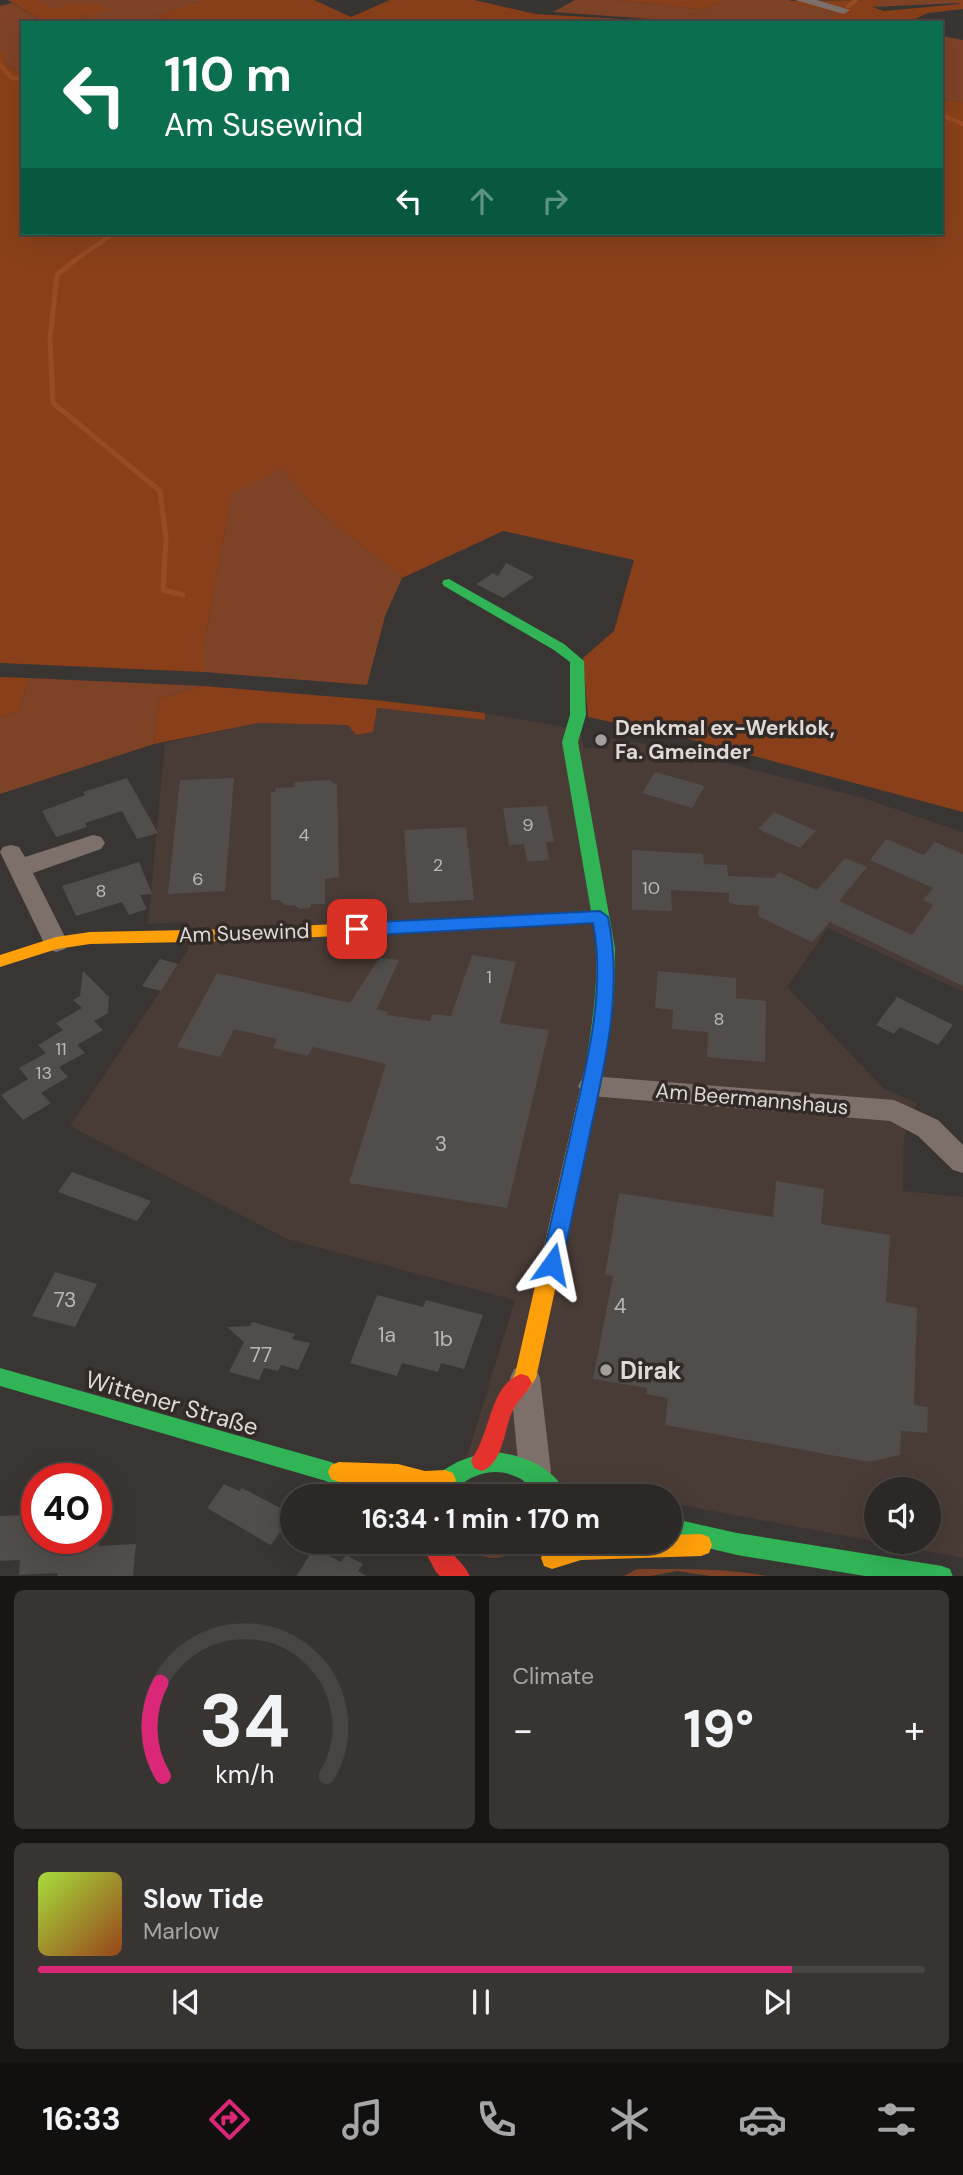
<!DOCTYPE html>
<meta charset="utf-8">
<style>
body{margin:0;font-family:"DM Sans",sans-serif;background:#373432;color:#f1f3f6;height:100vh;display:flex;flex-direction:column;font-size:26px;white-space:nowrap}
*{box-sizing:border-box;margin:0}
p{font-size:23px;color:#a6a6a7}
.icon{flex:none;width:38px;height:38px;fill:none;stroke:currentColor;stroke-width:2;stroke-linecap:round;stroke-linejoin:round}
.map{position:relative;height:1576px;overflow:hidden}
.details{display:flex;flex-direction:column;gap:14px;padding:14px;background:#181615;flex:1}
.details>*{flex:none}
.top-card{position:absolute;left:21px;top:21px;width:922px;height:214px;border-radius:0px;box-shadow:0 7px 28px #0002,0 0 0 2px #474443;background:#0b6e4f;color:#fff;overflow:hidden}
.fabs{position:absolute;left:864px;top:1477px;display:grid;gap:14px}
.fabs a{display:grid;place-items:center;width:77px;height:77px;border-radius:50%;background:#2b2826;box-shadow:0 7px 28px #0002,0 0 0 2px #474443;font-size:35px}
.speed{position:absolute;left:21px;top:1463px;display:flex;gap:14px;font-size:35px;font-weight:700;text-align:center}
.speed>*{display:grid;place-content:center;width:91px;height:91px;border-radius:50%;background:#2b2826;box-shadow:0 7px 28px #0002,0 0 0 2px #474443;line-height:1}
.speed .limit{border:10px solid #d22;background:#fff;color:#111}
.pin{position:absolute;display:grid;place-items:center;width:60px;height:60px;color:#fff;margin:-30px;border-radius:14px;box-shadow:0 4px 10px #0006}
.me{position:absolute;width:77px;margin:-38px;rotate:12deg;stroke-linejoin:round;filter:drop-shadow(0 0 5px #0008)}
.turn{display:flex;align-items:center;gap:24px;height:147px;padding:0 28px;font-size:32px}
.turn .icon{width:91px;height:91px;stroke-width:2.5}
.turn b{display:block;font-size:49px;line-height:60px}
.lanes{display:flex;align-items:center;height:66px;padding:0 28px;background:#0003;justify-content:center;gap:35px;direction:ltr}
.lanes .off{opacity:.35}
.big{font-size:52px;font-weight:700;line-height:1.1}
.details .card{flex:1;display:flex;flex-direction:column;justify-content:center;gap:10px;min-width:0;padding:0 24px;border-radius:10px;background:#373432}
.details .dial{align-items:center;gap:0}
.dial svg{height:182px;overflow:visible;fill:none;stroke:#474443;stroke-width:7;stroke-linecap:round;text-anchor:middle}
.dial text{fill:#f1f3f6;stroke:none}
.song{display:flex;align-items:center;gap:21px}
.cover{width:84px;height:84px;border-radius:10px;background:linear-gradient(135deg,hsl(80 70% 55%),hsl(20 70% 35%))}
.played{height:7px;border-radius:4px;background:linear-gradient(90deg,#db2777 85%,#474443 85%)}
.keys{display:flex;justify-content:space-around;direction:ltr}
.heat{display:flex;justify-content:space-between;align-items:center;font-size:38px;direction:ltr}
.details .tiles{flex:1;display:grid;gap:14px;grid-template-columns:1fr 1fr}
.card:last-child{grid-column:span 2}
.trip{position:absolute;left:280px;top:1484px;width:402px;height:70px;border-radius:35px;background:#2b2826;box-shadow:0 7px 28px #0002,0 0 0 2px #474443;font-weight:700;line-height:70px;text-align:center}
.dock{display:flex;height:112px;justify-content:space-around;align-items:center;background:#11100f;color:#a6a6a7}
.dock .icon{width:49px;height:49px}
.dock .on{color:#db2777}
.dock b{font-size:32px;color:#f1f3f6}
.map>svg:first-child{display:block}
.built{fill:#493b36;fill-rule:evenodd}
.green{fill:#7e4327}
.forest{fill:#89401a}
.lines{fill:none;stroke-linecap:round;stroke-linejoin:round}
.stream-far1{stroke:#984a24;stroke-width:4.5}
.stream{stroke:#984a24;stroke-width:5}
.building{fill:#514d4b}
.street{fill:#7d706b;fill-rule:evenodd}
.fast{fill:#30b455;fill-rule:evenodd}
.slow{fill:#ff9f0a;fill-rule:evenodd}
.jam{fill:#e5322d;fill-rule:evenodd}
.route{fill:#1a73e8;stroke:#114b97;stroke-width:2}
.poi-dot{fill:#a5a09e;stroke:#322a26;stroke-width:2.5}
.labels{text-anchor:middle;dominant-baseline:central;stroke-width:7;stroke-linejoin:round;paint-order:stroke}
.number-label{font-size:18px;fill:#bcb7b4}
.poi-label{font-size:21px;font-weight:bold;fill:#dfdad7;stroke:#322a26;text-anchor:start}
.street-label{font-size:21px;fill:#dfdad7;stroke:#322a26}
.near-number-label{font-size:21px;fill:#bcb7b4}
.near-poi-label{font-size:24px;font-weight:bold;fill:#dfdad7;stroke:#322a26;text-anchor:start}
.near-street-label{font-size:24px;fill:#dfdad7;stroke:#322a26}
</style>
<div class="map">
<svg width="963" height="1577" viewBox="0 0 963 1577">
<rect width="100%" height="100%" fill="#393533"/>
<path class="built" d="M377 708 485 720V713L580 730 584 748 607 749 612 738 671 749 860 797 963 832V992L828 928 787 987 884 1089 917 1103 904 1138 903 1191 963 1197V1558L670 1503V1496H635L465 1463 515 1300 287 1239 70 1126 188 950V922L148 924 165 743 258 723 348 725 372 732ZM877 1489H929V1542H877Z"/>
<g class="green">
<polygon points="42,0 205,0 158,15 177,23 91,23 80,17 111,9 53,10"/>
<polygon points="575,0 618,0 704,10 724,0 788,0 839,13 829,23 706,23 553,12"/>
<polygon points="880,0 957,0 960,3 871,7"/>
<polygon points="12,3 45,23 23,23 23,76 6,64 4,53 0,52 0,6"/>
<polygon points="942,36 963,40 963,103 942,99"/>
<polygon points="282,469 315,508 402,578 385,616 367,685 204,672 204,645 232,492"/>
<polygon points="29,678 203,686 159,698 154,744 0,794 0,717 19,711"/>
<path d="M462 1542H526C508 1562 480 1564 462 1542Z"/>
<path d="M637 1569C681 1569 724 1568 767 1576H710L677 1571 651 1576 622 1577Z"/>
</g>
<g class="forest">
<path d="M8 0H42L53 10C75 0 90 2 113 10L81 17 91 23H45Z"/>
<polygon points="205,0 314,0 351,17 390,0 474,0 536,14 689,23 177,23 157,15"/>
<polygon points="618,0 724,0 704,10"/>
<polygon points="880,0 872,7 884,11 960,4 957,0 963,0 963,9 928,13 913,20 872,19 857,23 829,23 838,13 787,1"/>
<polygon points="0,52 4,52 6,64 23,76 23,233 942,233 942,99 963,103 963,812 686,738 588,717 583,658 614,631 634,560 503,531 402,578 315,508 282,469 232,493 204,645 204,672 0,663"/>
<polygon points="0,677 29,678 19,711 0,717"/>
<polygon points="203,686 375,700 485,713 485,720 377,708 373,732 356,735 348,725 258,723 154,744 159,698"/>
</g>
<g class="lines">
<g class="stream-far1">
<polyline points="848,6 856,0"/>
<polyline points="0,65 12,78 23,79"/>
<polyline points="942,115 963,124"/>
<polyline points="71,263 114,233"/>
</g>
<polyline class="stream" points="74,261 57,275 50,339 53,403 160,491 166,538 163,590 183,595"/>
</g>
<g class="building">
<polygon points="506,563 534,577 503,598 476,584 493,573 498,576"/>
<polygon points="655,772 705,786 692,808 642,793"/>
<polygon points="127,778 158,833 137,839 122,811 85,823 87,827 56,837 42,811 85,795 83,792"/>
<polygon points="234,778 225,891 168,894 180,780"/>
<polygon points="329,780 337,785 339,877 325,879 325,904 311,904 310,908 300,909 294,905 286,905 278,900 271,900 271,792 275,792 276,788 294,787 295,782"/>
<polygon points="547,806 554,842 546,842 549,860 527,862 524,844 509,845 503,808"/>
<polygon points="774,812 816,831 800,848 758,829"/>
<polygon points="466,827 474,900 409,903 404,830"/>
<polygon points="886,839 924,855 935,842 963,854 963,986 830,922 812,942 758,916 759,906 736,905 729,902 729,893 671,890 672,911 632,910 632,850 703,854 704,864 727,865 728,876 774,878 779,872 817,890 845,858 867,867 839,901 912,935 933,905 923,900 933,888 870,860"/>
<polygon points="139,862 152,894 140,895 147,909 129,915 122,902 76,916 62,886"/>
<polygon points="472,955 516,962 500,1023 549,1030 507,1208 349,1183 386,1064 313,1047 308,1056 273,1048 277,1039 234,1029 220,1057 177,1047 217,973 350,1003 379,958 399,960 377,1009 388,1012 387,1015 430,1021 432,1014 451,1016"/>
<polygon points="160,959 178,964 161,991 142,986"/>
<polygon points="83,971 109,997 108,1013 94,1021 92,1019 103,1030 77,1045 85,1053 59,1067 68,1077 41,1093 51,1103 23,1120 1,1095 28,1079 19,1068 46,1053 38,1045 63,1030 56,1023 82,1008 73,1000 80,996"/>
<polygon points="658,971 736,978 736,998 766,1001 765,1062 707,1057 708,1032 672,1029 673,1010 655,1008"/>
<polygon points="897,997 953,1025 938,1045 900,1027 894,1034 876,1025"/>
<polygon points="72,1172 151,1201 137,1221 58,1192"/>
<polygon points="776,1181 824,1189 821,1224 890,1235 886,1302 917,1308 914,1405 928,1407 927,1433 901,1431 900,1455 869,1462 665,1425 668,1398 646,1394 647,1388 593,1379 613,1276 605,1275 619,1193 773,1217"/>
<polygon points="55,1272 97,1284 75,1327 32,1316"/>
<polygon points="377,1295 423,1307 426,1300 483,1315 464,1369 441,1363 438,1372 402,1363 397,1376 350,1363"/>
<polygon points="252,1322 295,1334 292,1339 310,1343 298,1370 281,1365 278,1371 264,1368 259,1380 229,1372 244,1342 227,1327 250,1326"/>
<polygon points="224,1484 239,1491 242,1488 292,1514 271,1545 207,1508"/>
<polygon points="27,1515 24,1531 37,1530 37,1538 100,1538 99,1546 136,1544 133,1577 57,1577 58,1573 19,1575 20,1560 0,1561 0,1516"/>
<polygon points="314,1548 341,1562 346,1555 363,1564 358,1571 368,1577 296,1577"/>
</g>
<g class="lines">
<g class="street">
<polygon points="795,0 817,0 850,10 844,14"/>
<polygon points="93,835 101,837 105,843 101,849 33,873 68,943 65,949 56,952 47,949 0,852 3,847 11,845 19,847 25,857"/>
<polygon points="591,1076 894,1100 938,1120 963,1145 963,1173 953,1170 918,1136 890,1121 591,1096 582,1093 578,1086 582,1079"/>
<polygon points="525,1365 536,1369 540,1378 551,1472 546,1482 535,1487 524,1482 519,1472 510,1378 514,1369"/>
</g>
<g class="fast">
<path d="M449 579 564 644 584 661 586 715 578 742 615 948 614 999 604 1063 601 1068 595 1070 589 1068 586 1063C593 1016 601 971 593 923L394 933 388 931 385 927 388 923 394 921 591 911 562 742 570 715V662L554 650 444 586 442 583 444 580Z"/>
<polygon points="0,1368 331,1462 385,1489 388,1496 356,1496 326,1481 0,1386"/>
<path d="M495 1452C523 1455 556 1468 567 1496H542C512 1464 478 1464 448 1496H423C434 1468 467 1455 495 1452Z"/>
<polygon points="670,1518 737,1533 942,1566 950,1569 953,1577 871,1577 737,1555 670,1539"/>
</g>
<g class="slow">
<polygon points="394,921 400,923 403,927 400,931 394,933 238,941 90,944 57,949 0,967 0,955 56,937 90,932 238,929"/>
<polygon points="595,1056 601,1058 604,1063 536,1378 528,1390 521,1392 514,1390 510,1383 515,1374 586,1063 589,1058"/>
<path d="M339 1462 398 1464 425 1471 445 1470 453 1473 456 1480 453 1487C432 1495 417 1486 397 1484 378 1482 358 1483 339 1482L331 1479 328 1472 331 1465Z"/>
<polygon points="701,1534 709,1537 712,1545 709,1553 701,1556 581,1560 552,1569 544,1566 541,1558 544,1550 570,1542 670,1542 670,1535"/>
</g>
<g class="jam">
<path d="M521 1374 528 1376 532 1383C527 1393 517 1401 512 1412 504 1430 503 1463 482 1471L474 1468 471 1461C473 1456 477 1451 479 1446 491 1422 493 1384 521 1374Z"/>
<path d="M420 1542H443C451 1555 465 1563 470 1577H441L436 1572Z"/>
</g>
</g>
<path class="route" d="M600 911 608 917C623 988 606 1059 591 1128 581 1173 572 1219 562 1264L559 1270 552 1272 544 1270 541 1264C552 1219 562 1174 572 1129 587 1062 606 991 593 923L357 936 348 929 357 923Z"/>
<g class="poi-dot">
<circle cx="601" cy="740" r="7"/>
<circle cx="606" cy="1370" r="7"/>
</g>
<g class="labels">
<g class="number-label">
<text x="528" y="825">9</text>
<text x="304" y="835">4</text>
<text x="438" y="865">2</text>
<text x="198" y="879">6</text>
<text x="651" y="888">10</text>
<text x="101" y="891">8</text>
<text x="489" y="977">1</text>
<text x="719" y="1019">8</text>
<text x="61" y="1049">11</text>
<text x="44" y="1073">13</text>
</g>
<g class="poi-label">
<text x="615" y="728">Denkmal ex-Werklok,<tspan x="615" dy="24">Fa. Gmeinder</tspan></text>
</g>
<g class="street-label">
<text transform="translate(244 933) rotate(-2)">Am Susewind</text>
<text transform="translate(752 1099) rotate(5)">Am Beermannshaus</text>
</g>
<g class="near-number-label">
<text x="441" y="1144">3</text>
<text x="65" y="1300">73</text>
<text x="620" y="1306">4</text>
<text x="387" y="1335">1a</text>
<text x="443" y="1339">1b</text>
<text x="261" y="1355">77</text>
</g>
<g class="near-poi-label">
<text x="620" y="1370">Dirak</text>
</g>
<g class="near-street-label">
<text transform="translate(172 1403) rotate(16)">Wittener Straße</text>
</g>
</g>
</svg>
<div class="fabs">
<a><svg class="icon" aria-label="sound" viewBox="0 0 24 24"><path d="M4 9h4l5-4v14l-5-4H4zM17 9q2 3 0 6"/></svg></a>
</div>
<div class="speed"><div class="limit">40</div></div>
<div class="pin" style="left:357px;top:929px;background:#d93025"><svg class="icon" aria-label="arrive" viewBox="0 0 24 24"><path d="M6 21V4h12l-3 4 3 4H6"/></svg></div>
<svg class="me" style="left:552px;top:1264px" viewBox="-20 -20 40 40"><path d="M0-17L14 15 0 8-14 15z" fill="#1a73e8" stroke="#fff" stroke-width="4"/></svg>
<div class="trip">16:34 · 1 min · 170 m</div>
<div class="top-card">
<div class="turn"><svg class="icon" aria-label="left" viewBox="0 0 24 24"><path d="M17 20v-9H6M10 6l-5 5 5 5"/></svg><div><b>110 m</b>Am Susewind</div></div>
<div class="lanes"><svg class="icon" aria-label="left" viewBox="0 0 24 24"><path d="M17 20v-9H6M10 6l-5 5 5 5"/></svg><svg class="icon off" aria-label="ahead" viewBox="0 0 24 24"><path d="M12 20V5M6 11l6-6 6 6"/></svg><svg class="icon off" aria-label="right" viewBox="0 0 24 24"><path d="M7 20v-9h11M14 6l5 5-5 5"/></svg></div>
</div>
</div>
<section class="details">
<div class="tiles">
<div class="card dial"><svg viewBox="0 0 100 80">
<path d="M14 69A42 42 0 1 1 86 69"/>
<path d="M14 69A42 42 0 0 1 13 28" stroke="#db2777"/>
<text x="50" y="56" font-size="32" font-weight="700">34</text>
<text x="50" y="72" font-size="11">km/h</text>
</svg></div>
<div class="card"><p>Climate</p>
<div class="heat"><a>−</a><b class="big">19°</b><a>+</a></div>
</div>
<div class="card">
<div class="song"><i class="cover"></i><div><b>Slow Tide</b><p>Marlow</p></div></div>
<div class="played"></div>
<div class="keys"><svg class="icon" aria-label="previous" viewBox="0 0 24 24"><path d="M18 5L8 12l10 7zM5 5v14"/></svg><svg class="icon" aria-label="pause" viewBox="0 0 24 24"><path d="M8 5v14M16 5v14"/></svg><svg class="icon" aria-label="next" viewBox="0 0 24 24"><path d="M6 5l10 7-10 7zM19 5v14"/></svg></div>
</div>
</div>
</section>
<nav class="dock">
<b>16:33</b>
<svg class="icon on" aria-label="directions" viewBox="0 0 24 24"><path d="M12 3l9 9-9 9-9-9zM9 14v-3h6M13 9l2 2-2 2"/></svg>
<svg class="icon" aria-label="music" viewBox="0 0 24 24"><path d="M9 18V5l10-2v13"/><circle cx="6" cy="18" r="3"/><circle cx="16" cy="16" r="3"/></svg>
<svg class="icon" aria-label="phone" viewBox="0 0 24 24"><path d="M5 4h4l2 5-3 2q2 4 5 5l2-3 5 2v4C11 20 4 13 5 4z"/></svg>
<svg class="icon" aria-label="climate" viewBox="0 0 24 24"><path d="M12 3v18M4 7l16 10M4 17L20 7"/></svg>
<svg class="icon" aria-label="car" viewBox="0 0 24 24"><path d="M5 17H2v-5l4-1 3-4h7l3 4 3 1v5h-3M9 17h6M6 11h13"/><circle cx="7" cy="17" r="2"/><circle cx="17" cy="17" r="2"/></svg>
<svg class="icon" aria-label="filters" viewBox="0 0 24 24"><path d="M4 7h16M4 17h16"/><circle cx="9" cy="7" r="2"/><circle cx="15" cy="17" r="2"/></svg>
</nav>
